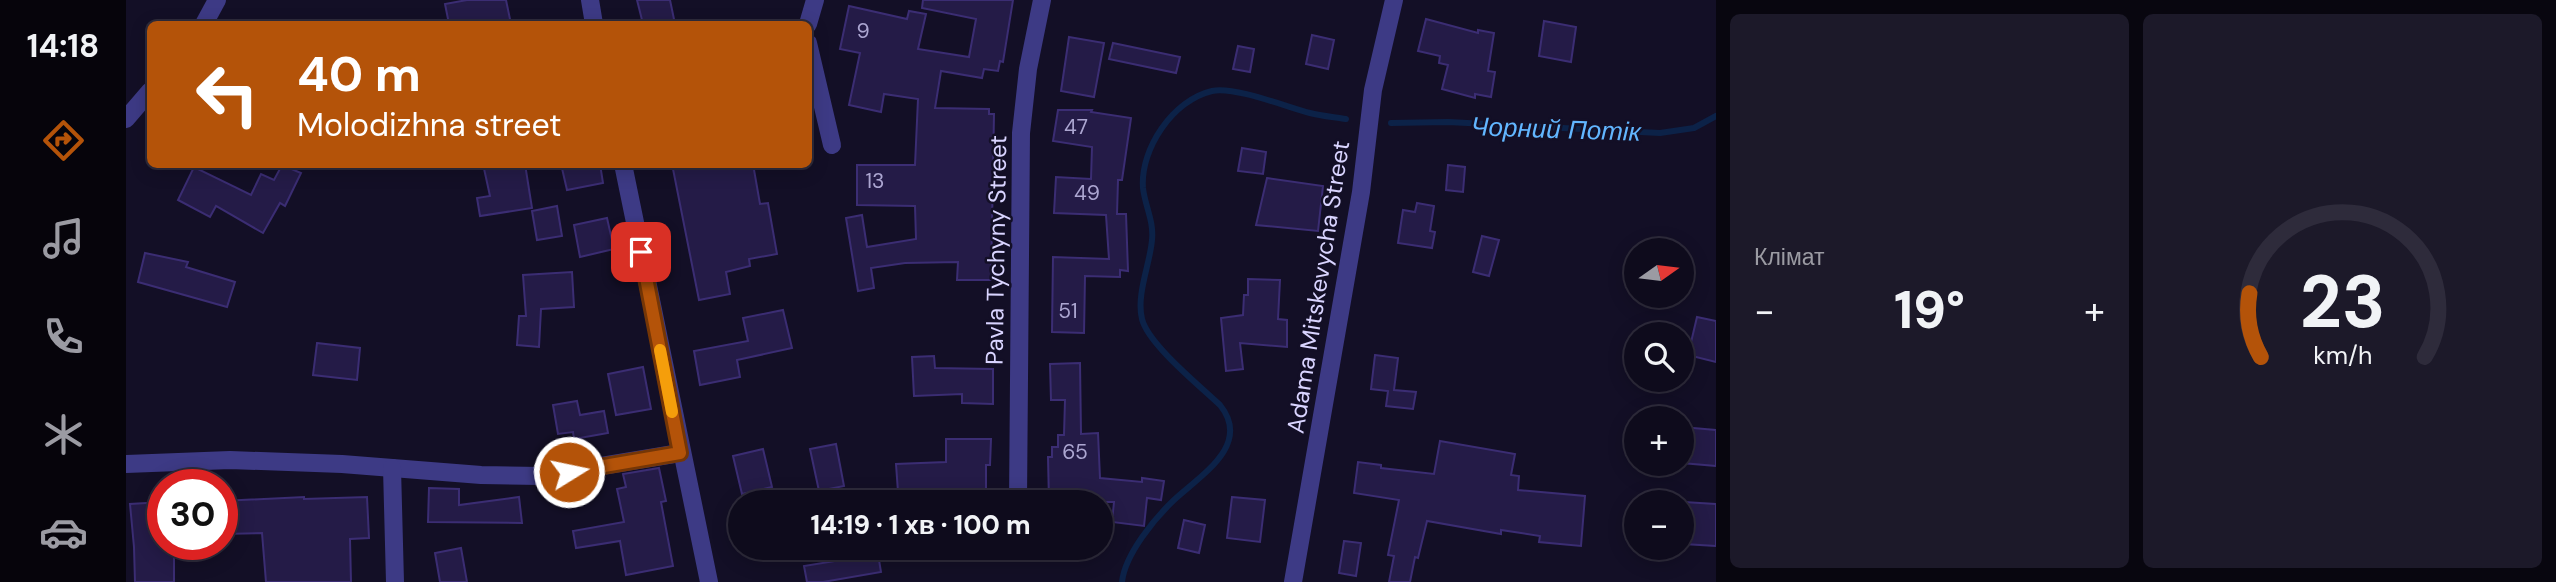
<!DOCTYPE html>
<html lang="uk">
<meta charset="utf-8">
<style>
body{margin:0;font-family:"DM Sans",sans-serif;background:#1c1929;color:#f1f3f6;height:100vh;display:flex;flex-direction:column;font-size:26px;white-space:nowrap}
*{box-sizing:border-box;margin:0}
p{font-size:23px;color:#9b9ba3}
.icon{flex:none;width:38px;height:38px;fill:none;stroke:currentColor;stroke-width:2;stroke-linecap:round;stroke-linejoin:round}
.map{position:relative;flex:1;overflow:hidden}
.drawer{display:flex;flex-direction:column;gap:14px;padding:14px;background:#08060f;width:840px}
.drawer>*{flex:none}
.top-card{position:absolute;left:21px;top:21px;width:665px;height:147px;border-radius:10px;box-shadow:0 4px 18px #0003,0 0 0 2px #2e2b3b;background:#b45309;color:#fff;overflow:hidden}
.needle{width:46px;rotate:76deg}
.tools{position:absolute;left:1498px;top:238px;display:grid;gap:14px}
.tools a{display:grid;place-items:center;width:70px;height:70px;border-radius:50%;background:#0e0b1c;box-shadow:0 4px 18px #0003,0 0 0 2px #2e2b3b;font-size:35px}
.speed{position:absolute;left:21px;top:469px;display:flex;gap:14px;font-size:35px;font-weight:700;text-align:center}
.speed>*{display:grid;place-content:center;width:91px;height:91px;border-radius:50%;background:#0e0b1c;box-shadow:0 4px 18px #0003,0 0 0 2px #2e2b3b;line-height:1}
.speed .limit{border:10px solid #d22;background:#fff;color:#111}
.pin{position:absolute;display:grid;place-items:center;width:60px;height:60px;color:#fff;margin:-30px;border-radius:14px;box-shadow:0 4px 10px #0006}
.me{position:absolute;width:77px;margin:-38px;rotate:80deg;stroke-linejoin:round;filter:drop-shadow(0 0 5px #0008)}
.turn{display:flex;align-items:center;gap:24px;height:147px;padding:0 35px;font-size:32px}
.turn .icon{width:91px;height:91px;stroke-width:2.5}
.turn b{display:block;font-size:49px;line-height:60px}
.big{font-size:52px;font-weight:800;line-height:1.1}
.drawer .widget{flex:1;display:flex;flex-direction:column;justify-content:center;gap:10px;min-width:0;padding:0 24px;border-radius:10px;background:#1c1929}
.drawer .dial{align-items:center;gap:0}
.dial svg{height:182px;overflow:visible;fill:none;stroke:#2e2b3b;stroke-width:7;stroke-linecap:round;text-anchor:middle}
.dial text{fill:#f1f3f6;stroke:none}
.heat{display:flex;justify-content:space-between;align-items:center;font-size:38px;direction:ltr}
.drawer .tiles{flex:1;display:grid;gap:14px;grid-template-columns:repeat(2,1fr)}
.trip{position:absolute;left:602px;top:490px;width:385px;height:70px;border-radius:35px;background:#0e0b1c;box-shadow:0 4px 18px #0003,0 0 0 2px #2e2b3b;font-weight:800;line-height:70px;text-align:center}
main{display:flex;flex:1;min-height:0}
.tabs{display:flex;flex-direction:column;width:126px;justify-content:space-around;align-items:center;background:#06040b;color:#9b9ba3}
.tabs .icon{width:49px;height:49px}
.tabs .current{color:#b45309}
.tabs b{font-size:32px;color:#f1f3f6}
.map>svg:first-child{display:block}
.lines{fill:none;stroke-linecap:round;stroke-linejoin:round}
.stream{stroke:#0c2248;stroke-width:6}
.building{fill:#241b47;stroke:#3b2d73;stroke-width:2}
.minor{stroke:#3d3a85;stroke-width:18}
.tertiary{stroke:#3d3a85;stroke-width:18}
.route-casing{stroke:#753606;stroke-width:18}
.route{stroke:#b45309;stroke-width:12}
.slow{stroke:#f59e0b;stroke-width:12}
.labels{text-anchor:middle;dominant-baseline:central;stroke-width:5;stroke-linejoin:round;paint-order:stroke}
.number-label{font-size:21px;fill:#aca6d1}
.street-label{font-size:24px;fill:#d9d4ff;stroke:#130f26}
.water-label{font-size:26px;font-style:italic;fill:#62b6ff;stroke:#130f26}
</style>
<main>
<nav class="tabs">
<b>14:18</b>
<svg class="icon current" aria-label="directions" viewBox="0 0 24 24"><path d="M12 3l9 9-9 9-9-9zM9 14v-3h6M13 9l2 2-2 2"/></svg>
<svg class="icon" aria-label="music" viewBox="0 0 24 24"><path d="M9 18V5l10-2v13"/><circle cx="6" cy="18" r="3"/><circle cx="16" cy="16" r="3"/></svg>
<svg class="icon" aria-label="phone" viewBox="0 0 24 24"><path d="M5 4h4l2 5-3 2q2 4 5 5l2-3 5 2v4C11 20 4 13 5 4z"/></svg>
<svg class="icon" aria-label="climate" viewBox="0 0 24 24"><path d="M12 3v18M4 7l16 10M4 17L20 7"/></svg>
<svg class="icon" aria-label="car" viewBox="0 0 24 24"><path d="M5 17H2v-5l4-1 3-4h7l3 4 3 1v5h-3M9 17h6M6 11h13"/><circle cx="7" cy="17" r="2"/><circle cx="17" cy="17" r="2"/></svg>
</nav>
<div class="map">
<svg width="1590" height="582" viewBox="0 0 1590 582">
<rect width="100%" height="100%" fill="#130f26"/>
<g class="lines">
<g class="stream">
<polyline points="1265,123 1322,122 1534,133 1568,128 1590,116"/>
<path d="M996 582C999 554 1029 518 1048 500 1075 475 1126 445 1094 405 1074 386 1022 344 1016 319 1010 295 1024 264 1026 240 1028 221 1019 206 1017 188 1014 149 1047 100 1086 91 1108 86 1161 107 1184 113 1195 116 1208 117 1220 119"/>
</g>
</g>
<g class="building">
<polygon points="341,0 380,0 385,24 323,24 319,4"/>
<polygon points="511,0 544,0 549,24 517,24"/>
<polygon points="797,0 887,0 877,62 874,61 872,71 858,69 856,78 815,71 809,108 863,109 863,114 868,114 865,280 831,280 832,262 779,263 745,268 748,288 732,291 720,218 736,215 741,247 790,239 789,206 731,205 731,165 789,165 792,99 758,94 755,112 723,105 734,53 714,49 723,6 781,19 783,11 800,14 792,49 843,57 850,19 796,8"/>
<polygon points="1300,19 1352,33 1352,30 1368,33 1362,71 1369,72 1365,97 1349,94 1349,98 1316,89 1322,65 1313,63 1314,56 1292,51"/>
<polygon points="1418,21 1450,27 1445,62 1413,56"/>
<polygon points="1186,35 1208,40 1202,69 1180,64"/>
<polygon points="943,37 978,43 968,97 935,91"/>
<polygon points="987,43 1054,57 1050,73 983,59"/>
<polygon points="1112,46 1128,49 1124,72 1107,69"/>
<polygon points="932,110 966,110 965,112 1005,118 996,180 992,180 991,214 1000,214 1002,271 994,270 994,277 959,276 958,333 926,332 927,257 983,259 980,215 928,213 930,177 965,179 966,147 927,141"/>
<polygon points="1116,148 1140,152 1137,174 1112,171"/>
<polygon points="357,164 399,164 406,208 354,216 351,198 364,196"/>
<polygon points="435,164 474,164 477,183 441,190"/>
<polygon points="546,164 627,164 634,204 642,203 651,254 623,259 624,266 600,272 604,294 573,300"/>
<polygon points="156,165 175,173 159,206 154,203 137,233 90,206 84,217 52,200 68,167 125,195 135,174 148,180"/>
<polygon points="1322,165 1339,167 1337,192 1320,190"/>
<polygon points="1141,178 1197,186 1192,231 1130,225"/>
<polygon points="1291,203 1308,206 1304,231 1309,232 1306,248 1272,243 1277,210 1289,212"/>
<polygon points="431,206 436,236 411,240 406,211"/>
<polygon points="481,218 488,249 454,257 448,225"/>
<polygon points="1356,236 1373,240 1363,276 1347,272"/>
<polygon points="19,253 62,262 60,267 109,282 101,307 12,282"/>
<polygon points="446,272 448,307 415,309 413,347 391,345 393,316 400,316 397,275"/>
<polygon points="1122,279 1154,280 1152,319 1161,320 1161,347 1114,343 1117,369 1100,371 1095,318 1117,315 1118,295 1122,295"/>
<polygon points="657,310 666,348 611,360 614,377 574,385 568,351 622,341 617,318"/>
<polygon points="1571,317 1590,321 1590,362 1562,355"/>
<polygon points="191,343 234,348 231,380 187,375"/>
<polygon points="1249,355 1272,358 1268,390 1290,392 1287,409 1260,406 1262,391 1245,389"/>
<polygon points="808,356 809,368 867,369 867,404 836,403 836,394 788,396 786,357"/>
<polygon points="954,363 955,434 972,433 974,478 1016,482 1016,478 1038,481 1035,500 1021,498 1018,526 986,522 988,502 923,502 922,457 926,457 926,447 932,447 932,435 938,435 939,400 925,400 924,364"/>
<polygon points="517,367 525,409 490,415 482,374"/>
<polygon points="451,401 454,415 478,411 482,433 448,439 447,432 432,434 427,405"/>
<polygon points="1556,427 1590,430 1590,466 1556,463"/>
<polygon points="820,439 865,439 864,465 860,465 860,502 782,502 781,492 772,492 770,464 820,462"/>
<polygon points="1314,441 1389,454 1385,475 1393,476 1392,490 1459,496 1455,546 1413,542 1414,536 1375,530 1375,534 1301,521 1292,558 1289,557 1284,582 1263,582 1268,556 1262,555 1273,500 1228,493 1232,462 1255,465 1255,468 1308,474"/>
<polygon points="710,444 718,486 693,491 684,449"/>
<polygon points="637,449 646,487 616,494 607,456"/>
<polygon points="533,468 540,501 535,502 547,566 500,575 494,541 450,548 447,531 498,522 491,489 500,487 497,474"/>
<polygon points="303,488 333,489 333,505 393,497 396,523 302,522"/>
<polygon points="178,497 178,499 241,497 243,538 224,539 225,582 140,582 136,533 96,534 96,501"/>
<polygon points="1106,497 1139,500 1134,542 1101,538"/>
<polygon points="37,502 37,544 48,544 48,582 9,582 8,547 4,504"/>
<polygon points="1558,502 1590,504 1590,546 1558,544 1559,529 1556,529"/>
<polygon points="1058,520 1079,525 1073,553 1052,548"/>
<polygon points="1218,541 1235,543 1230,576 1213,573"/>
<polygon points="335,548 341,582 314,582 309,553"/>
<polygon points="752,554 755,572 697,582 681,582 678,566"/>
</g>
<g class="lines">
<g class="minor">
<polyline points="464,0 468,24"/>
<polyline points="78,24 91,0"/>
<polyline points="682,24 689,0"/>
<polyline points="682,43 706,145"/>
<polyline points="0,119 24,91"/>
<polyline points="497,164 583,582"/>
<polyline points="0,464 104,460 216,464 355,475 415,476 554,453"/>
<polyline points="266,468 269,582"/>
<polyline points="892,502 895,133 902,69 916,0"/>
</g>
<polyline class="tertiary" points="1167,582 1235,192 1247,90 1268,0"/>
</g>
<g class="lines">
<defs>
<polyline id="route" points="443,472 554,453 515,252"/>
</defs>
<use href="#route" class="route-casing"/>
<use href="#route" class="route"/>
<polyline class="slow" points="534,350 546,412"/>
</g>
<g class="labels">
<g class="number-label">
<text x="737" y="31">9</text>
<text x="950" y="127">47</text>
<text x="749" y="181">13</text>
<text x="961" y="193">49</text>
<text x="942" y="311">51</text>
<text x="949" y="452">65</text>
</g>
<g class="street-label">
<text transform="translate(870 250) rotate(-89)">Pavla Tychyny Street</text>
<text transform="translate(1192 287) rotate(-81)">Adama Mitskevycha Street</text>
</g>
<g class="water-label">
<text transform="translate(1430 129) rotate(2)">Чорний Потік</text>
</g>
</g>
</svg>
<div class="tools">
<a><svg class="needle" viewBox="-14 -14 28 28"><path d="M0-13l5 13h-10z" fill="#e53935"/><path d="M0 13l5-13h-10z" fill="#9b9ba3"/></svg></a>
<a><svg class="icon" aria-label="search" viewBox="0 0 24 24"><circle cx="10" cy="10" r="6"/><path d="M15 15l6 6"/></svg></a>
<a>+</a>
<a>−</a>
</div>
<div class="speed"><div class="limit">30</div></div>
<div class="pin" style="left:515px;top:252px;background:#d93025"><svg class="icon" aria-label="arrive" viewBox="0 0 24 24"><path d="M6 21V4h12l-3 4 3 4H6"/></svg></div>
<svg class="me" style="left:443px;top:472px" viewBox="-20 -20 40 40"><circle r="17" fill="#b45309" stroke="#fff" stroke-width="3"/><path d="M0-11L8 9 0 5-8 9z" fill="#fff"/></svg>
<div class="trip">14:19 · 1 хв · 100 m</div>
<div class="top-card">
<div class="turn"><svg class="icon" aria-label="left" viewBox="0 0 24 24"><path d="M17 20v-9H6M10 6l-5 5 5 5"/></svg><div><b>40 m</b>Molodizhna street</div></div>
</div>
</div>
<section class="drawer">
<div class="tiles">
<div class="widget"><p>Клімат</p>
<div class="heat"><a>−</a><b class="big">19°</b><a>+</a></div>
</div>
<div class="widget dial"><svg viewBox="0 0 100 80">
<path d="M14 69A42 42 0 1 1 86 69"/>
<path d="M14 69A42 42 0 0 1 9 41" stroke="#b45309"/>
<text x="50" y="56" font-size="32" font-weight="700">23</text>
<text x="50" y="72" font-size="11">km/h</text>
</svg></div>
</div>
</section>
</main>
